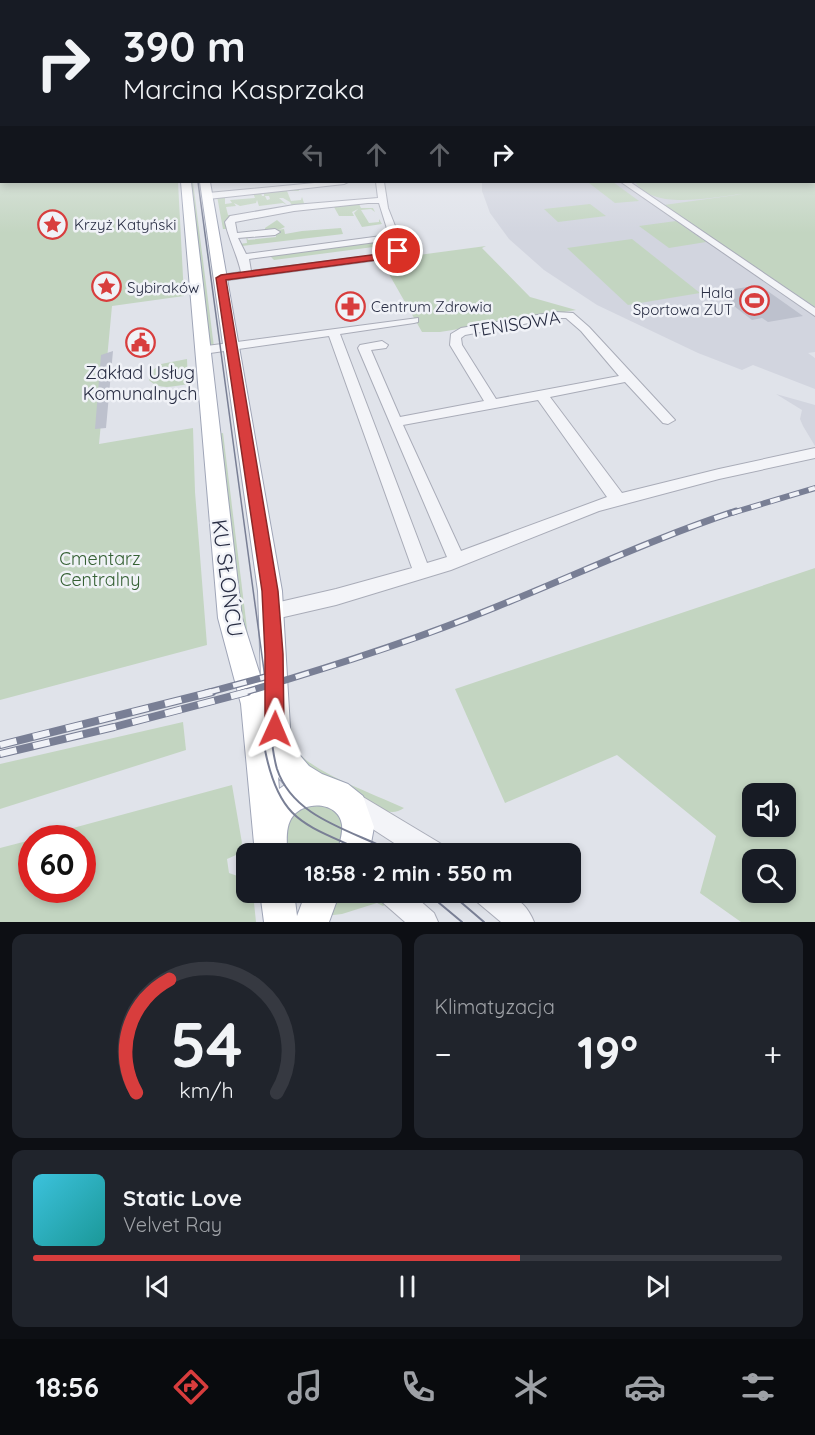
<!DOCTYPE html>
<html lang="pl">
<meta charset="utf-8">
<style>
body{margin:0;font-family:Quicksand,sans-serif;background:#20242c;color:#f1f3f6;height:100vh;display:flex;flex-direction:column;font-size:22px;white-space:nowrap}
*{box-sizing:border-box;margin:0}
p{font-size:20px;color:#9ea1a6}
.icon{flex:none;width:33px;height:33px;fill:none;stroke:currentColor;stroke-width:2;stroke-linecap:round;stroke-linejoin:round}
.map{position:relative;height:922px;overflow:hidden}
.sheet{display:flex;flex-direction:column;gap:12px;padding:12px;background:#0d0f14;flex:1}
.sheet>*{flex:none}
.banner{position:absolute;left:0px;top:0px;width:816px;height:183px;box-shadow:0 3px 9px #0003;background:#171b24;color:#f1f3f6;overflow:hidden}
.buttons{position:absolute;left:742px;top:783px;display:grid;gap:12px}
.buttons a{display:grid;place-items:center;width:54px;height:54px;border-radius:12px;background:#171b24;box-shadow:0 3px 9px #0003;font-size:30px}
.speed{position:absolute;left:18px;top:825px;display:flex;gap:12px;font-size:30px;font-weight:700;text-align:center}
.speed>*{display:grid;place-content:center;width:78px;height:78px;border-radius:50%;background:#171b24;box-shadow:0 3px 9px #0003;line-height:1}
.speed .limit{border:9px solid #d22;background:#fff;color:#111}
.pin{position:absolute;display:grid;place-items:center;width:51px;height:51px;color:#fff;margin:-26px;border:3px solid #fff;border-radius:50%;box-shadow:0 2px 6px #0007}
.me{position:absolute;width:66px;margin:-33px;rotate:1deg;stroke-linejoin:round;filter:drop-shadow(0 0 4px #0008)}
.turn{display:flex;align-items:center;gap:21px;height:126px;padding:0 24px;font-size:27px}
.turn .icon{width:78px;height:78px;stroke-width:2.5}
.turn b{display:block;font-size:42px;line-height:51px}
.lanes{display:flex;align-items:center;height:57px;padding:0 24px;background:#0003;justify-content:center;gap:30px;direction:ltr}
.lanes .off{opacity:.35}
.big{font-size:45px;font-weight:700;line-height:1.1}
.sheet .widget{flex:1;display:flex;flex-direction:column;justify-content:center;gap:9px;min-width:0;padding:0 21px;border-radius:12px;background:#20242c}
.sheet .dial{align-items:center;gap:0}
.dial svg{height:156px;overflow:visible;fill:none;stroke:#363941;stroke-width:7;stroke-linecap:round;text-anchor:middle}
.dial text{fill:#f1f3f6;stroke:none}
.song{display:flex;align-items:center;gap:18px}
.cover{width:72px;height:72px;border-radius:9px;background:linear-gradient(135deg,hsl(190 70% 55%),hsl(180 70% 35%))}
.played{height:6px;border-radius:3px;background:linear-gradient(90deg,#d83d3d 65%,#363941 65%)}
.keys{display:flex;justify-content:space-around;direction:ltr}
.heat{display:flex;justify-content:space-between;align-items:center;font-size:33px;direction:ltr}
.sheet .tiles{flex:1;display:grid;gap:12px;grid-template-columns:1fr 1fr}
.widget:last-child{grid-column:span 2}
.trip{position:absolute;left:236px;top:843px;width:345px;height:60px;border-radius:12px;background:#171b24;box-shadow:0 3px 9px #0003;font-weight:700;line-height:60px;text-align:center}
.dock{display:flex;height:96px;justify-content:space-around;align-items:center;background:#090b0e;color:#9ea1a6}
.dock .icon{width:42px;height:42px}
.dock .current{color:#d83d3d}
.dock b{font-size:27px;color:#f1f3f6}
.map>svg:first-child{display:block}
.built{fill:#d2d5df}
.green{fill:#c3d5c1;fill-rule:evenodd}
.building{fill:#bdc1cd}
.lines{fill:none;stroke-linecap:round;stroke-linejoin:round}
.minor-casing{stroke:#a9acb8;stroke-width:2}
.major-casing{stroke:#9fa5b7;stroke-width:2}
.minor{fill:#f3f4f8;fill-rule:evenodd}
.major{fill:#fff;fill-rule:evenodd}
.tram-far1{stroke:#797f95;stroke-width:1.5}
.tram{stroke:#797f95;stroke-width:2}
.rail-far3-casing{stroke:#797f95;stroke-width:4.5}
.rail-far2-casing{stroke:#797f95;stroke-width:6}
.rail-far1-casing{stroke:#797f95;stroke-width:7}
.rail-casing{stroke:#797f95;stroke-width:8}
.rail-far3{stroke:#f0f2f7;stroke-width:3;stroke-dasharray:8;stroke-linecap:butt}
.rail-far2{stroke:#f0f2f7;stroke-width:4;stroke-dasharray:10;stroke-linecap:butt}
.rail-far1{stroke:#f0f2f7;stroke-width:4.5;stroke-dasharray:14;stroke-linecap:butt}
.rail{stroke:#f0f2f7;stroke-width:6;stroke-dasharray:17;stroke-linecap:butt}
.route{fill:#d83d3d;stroke:#8c2828;stroke-width:1.5}
.labels{text-anchor:middle;dominant-baseline:central;stroke-width:5;stroke-linejoin:round;paint-order:stroke}
.far-poi-label{font-size:15px;fill:#282d43;stroke:#f0f2f7;text-anchor:start}
.street-label{font-size:18px;fill:#282d43;stroke:#f0f2f7}
.poi-label{font-size:18px;fill:#282d43;stroke:#f0f2f7}
.park-label{font-size:18px;fill:#356034;stroke:#f0f2f7}
.near-street-label{font-size:21px;fill:#282d43;stroke:#f0f2f7}
</style>
<div class="map">
<svg width="815" height="922" viewBox="0 0 815 922">
<rect width="100%" height="100%" fill="#e0e3ea"/>
<g class="built">
<polygon points="815,143 815,185 657,207 815,316 815,352 808,353 815,358 815,389 753,365 742,370 698,353 597,305 544,270 509,239 490,213 482,191 482,182 814,182"/>
<polygon points="776,394 815,405 815,446 803,426 800,419 802,410"/>
</g>
<g class="green">
<polygon points="0,104 2,182 178,182 184,296 112,306 99,444 193,428 195,492 207,645 0,700"/>
<path d="M815 175V307L664 205 743 194C714 196 655 212 635 182H814Z"/>
<polygon points="189,182 193,182 214,347 208,346"/>
<polygon points="613,182 639,201 615,203 589,183"/>
<polygon points="298,188 299,191 287,191 291,201 301,200 302,197 305,206 292,206 290,202 283,198 279,198 287,205 283,203 259,206 257,200 256,203 240,206 234,203 236,206 226,207 228,215 239,215 228,229 223,229 217,196 225,196 225,204 232,203 230,200 255,198 253,193 260,190 262,196 265,196 267,200 270,199 269,196 264,196 264,193"/>
<polygon points="358,202 361,208 373,208 375,212 371,209 361,210 369,223 379,222 379,219 382,224 362,227 354,213 358,209 352,212 354,216 339,216 334,207"/>
<polygon points="590,204 606,216 558,222 544,209"/>
<polygon points="277,220 285,227 278,230 284,229 285,234 302,231 341,228 343,234 242,246 239,244 247,243 246,235 248,240 276,237 275,230 265,231 265,228"/>
<polygon points="676,221 706,242 669,248 639,226"/>
<polygon points="385,239 387,243 392,243 392,250 389,253 381,246 274,260 270,256"/>
<polygon points="632,239 700,293 628,305 567,248"/>
<polygon points="486,246 482,248 530,297 576,310 440,332 422,332 381,260"/>
<path d="M187 359 188 384C175 386 159 391 149 380V373L161 364Z"/>
<polygon points="223,433 251,661 242,632 217,434"/>
<path d="M815 568V922H741L700 893 716 836 617 755 505 803 455 689ZM753 794H786V826H753ZM753 860H786V892H753Z"/>
<path d="M288 704C290 718 291 737 297 750 307 770 381 797 404 808 384 822 365 795 349 785 339 778 324 779 314 773 304 766 296 755 287 747Z"/>
<polygon points="183,722 186,750 0,809 0,764"/>
<polygon points="232,785 242,843 236,855 227,859 229,873 246,879 246,892 253,893 256,922 0,922 0,848 31,840 32,890 82,890 82,838 36,838"/>
<path d="M306 804 331 805 344 820 340 853 286 854C281 829 288 820 306 804Z"/>
<polygon points="344,893 373,893 387,903 383,906 377,903 342,914 325,916 338,897"/>
</g>
<g class="building">
<polygon points="759,285 803,316 768,322 762,318 752,320 712,289 724,287 729,290"/>
<polygon points="113,351 106,428 95,429 101,355"/>
</g>
<g class="lines">
<defs>
<g id="minor">
<polygon points="325,182 348,182 344,184 208,199 204,196 208,193"/>
<path d="M376 182H384L388 208 401 241V257L221 281 216 278 221 275 241 272C237 254 229 240 225 222L230 216 294 205 378 198ZM368 203H379L389 235 246 254 238 238 275 235 280 232 275 229 237 233 235 222 294 211ZM391 240 393 253 251 271 249 259Z"/>
<polygon points="621,182 630,182 815,308 815,316"/>
<path d="M555 312 573 313 589 327 675 420 668 424 663 423 625 382 550 397 622 493 719 469 815 448V458L719 479 599 511 451 570 336 605 271 620 264 618 262 612 264 606 271 604 336 589 412 568 329 336 203 354 199 353V347L418 318V322L414 323 340 334 427 563 447 557 358 348 360 345 382 341 388 345 386 348 371 350 400 417 484 401 450 345 451 334 461 328ZM555 318H566L581 331 619 376 496 399 462 345 461 338 465 335ZM538 400 607 497 461 551 403 425Z"/>
<polygon points="353,791 443,845 446,854 411,854 345,811 341,803 345,795"/>
<polygon points="377,892 410,892 434,913 438,922 405,922 381,901"/>
<path d="M472 892C500 892 522 892 534 922H501L476 901Z"/>
</g>
<g id="major">
<path d="M181 182H191L242 618 261 678 258 591 200 182H210L282 591 291 745 309 766 322 774 348 784 363 796 374 827 369 854H337C339 845 343 834 342 825 339 802 306 800 293 816 285 826 287 841 287 854H255L241 704 218 618ZM278 777 285 785 279 789Z"/>
<polygon points="260,892 294,892 297,916 306,892 340,892 329,922 264,922"/>
</g>
</defs>
<use href="#minor" class="minor-casing"/>
<use href="#major" class="major-casing"/>
<use href="#minor" class="minor"/>
<use href="#major" class="major"/>
<polyline class="tram-far1" points="198,182 267,693"/>
<g class="tram">
<path d="M267 692C270 716 270 745 277 769 294 820 356 831 397 854"/>
<path d="M265 750C280 825 307 824 369 854"/>
<polyline points="426,892 462,922"/>
<polyline points="449,892 484,922"/>
</g>
<defs>
<polyline id="rail-far3" points="99,287 108,287"/>
<polyline id="rail-far2" points="732,513 815,488"/>
<g id="rail-far1">
<polyline points="206,693 265,677"/>
<path d="M242 693C328 668 413 641 496 607 576 575 654 538 736 511"/>
</g>
<g id="rail">
<polyline points="0,745 212,692"/>
<polyline points="0,754 114,727 247,692"/>
</g>
</defs>
<use href="#rail-far3" class="rail-far3-casing"/>
<use href="#rail-far2" class="rail-far2-casing"/>
<use href="#rail-far1" class="rail-far1-casing"/>
<use href="#rail" class="rail-casing"/>
<use href="#rail-far3" class="rail-far3"/>
<use href="#rail-far2" class="rail-far2"/>
<use href="#rail-far1" class="rail-far1"/>
<use href="#rail" class="rail"/>
</g>
<linearGradient id="sky" x2="0" y2="1"><stop stop-color="#88b0dd"/><stop offset="0.45" stop-color="#f1f2f6"/><stop offset="1" stop-color="#f1f2f6" stop-opacity="0"/></linearGradient>
<rect width="815" height="233" fill="url(#sky)"/>
<polygon class="route" points="398,248 401,249 403,255 398,257 226,280 278,591 283,654 284,729 282,736 275,739 268,736 265,729 265,654 262,591 216,278 221,275 394,252"/>
<defs>
<symbol id="sight-ring" viewBox="-11 -11 22 22"><circle r="9.5" fill="#f0f2f7" stroke="#d83d3d" stroke-width="1.5"/><path d="M0-6L1.8-2.2L6-1.7L2.9 1.2L3.7 5.4L0 3.3L-3.7 5.4L-2.9 1.2L-6-1.7L-1.8-2.2Z" fill="#d83d3d"/></symbol>
<symbol id="stadium-ring" viewBox="-11 -11 22 22"><circle r="9.5" fill="#f0f2f7" stroke="#d83d3d" stroke-width="1.5"/><path d="M0-5a6.5 5 0 1 0 0 10a6.5 5 0 1 0 0-10ZM-3.5-1.8h7v3.6h-7Z" fill="#d83d3d"/></symbol>
<symbol id="pharmacy-ring" viewBox="-11 -11 22 22"><circle r="9.5" fill="#f0f2f7" stroke="#d83d3d" stroke-width="1.5"/><path d="M-2-6h4v4h4v4h-4v4h-4v-4h-4v-4h4Z" fill="#d83d3d"/></symbol>
<symbol id="civic-ring" viewBox="-11 -11 22 22"><circle r="9.5" fill="#f0f2f7" stroke="#d83d3d" stroke-width="1.5"/><path d="M-.6-6.5H3V-4.5H.6V-3L4-1V1h2V6H-6V1h2V-1L-.6-3ZM-1.2 2.5V6h2.4V2.5Z" fill="#d83d3d"/></symbol>
</defs>
<g fill-rule="evenodd">
<use href="#sight-ring" x="36" y="208" width="33" height="33"/>
<use href="#sight-ring" x="90" y="270" width="33" height="33"/>
<use href="#stadium-ring" x="738" y="284" width="33" height="33"/>
<use href="#pharmacy-ring" x="334" y="290" width="33" height="33"/>
<use href="#civic-ring" x="124" y="326" width="33" height="33"/>
</g>
<g class="labels">
<g class="far-poi-label">
<text x="74" y="224">Krzyż Katyński</text>
<text x="127" y="287">Sybiraków</text>
<text x="733" y="292" text-anchor="end">Hala<tspan x="733" dy="17">Sportowa ZUT</tspan></text>
<text x="371" y="306">Centrum Zdrowia</text>
</g>
<g class="street-label">
<text transform="translate(515 324) rotate(-9)">TENISOWA</text>
</g>
<g class="poi-label">
<text x="140" y="372">Zakład Usług<tspan x="140" dy="21">Komunalnych</tspan></text>
</g>
<g class="park-label">
<text x="100" y="558">Cmentarz<tspan x="100" dy="21">Centralny</tspan></text>
</g>
<g class="near-street-label">
<text transform="translate(228 578) rotate(82)">KU SŁOŃCU</text>
</g>
</g>
</svg>
<div class="buttons">
<a><svg class="icon" aria-label="sound" viewBox="0 0 24 24"><path d="M4 9h4l5-4v14l-5-4H4zM17 9q2 3 0 6"/></svg></a>
<a><svg class="icon" aria-label="search" viewBox="0 0 24 24"><circle cx="10" cy="10" r="6"/><path d="M15 15l6 6"/></svg></a>
</div>
<div class="speed"><div class="limit">60</div></div>
<div class="pin" style="left:398px;top:251px;background:#d93025"><svg class="icon" aria-label="arrive" viewBox="0 0 24 24"><path d="M6 21V4h12l-3 4 3 4H6"/></svg></div>
<svg class="me" style="left:275px;top:729px" viewBox="-20 -20 40 40"><path d="M0-17L14 15 0 8-14 15z" fill="#d83d3d" stroke="#fff" stroke-width="4"/></svg>
<div class="trip">18:58 · 2 min · 550 m</div>
<div class="banner">
<div class="turn"><svg class="icon" aria-label="right" viewBox="0 0 24 24"><path d="M7 20v-9h11M14 6l5 5-5 5"/></svg><div><b>390 m</b>Marcina Kasprzaka</div></div>
<div class="lanes"><svg class="icon off" aria-label="left" viewBox="0 0 24 24"><path d="M17 20v-9H6M10 6l-5 5 5 5"/></svg><svg class="icon off" aria-label="ahead" viewBox="0 0 24 24"><path d="M12 20V5M6 11l6-6 6 6"/></svg><svg class="icon off" aria-label="ahead" viewBox="0 0 24 24"><path d="M12 20V5M6 11l6-6 6 6"/></svg><svg class="icon" aria-label="right" viewBox="0 0 24 24"><path d="M7 20v-9h11M14 6l5 5-5 5"/></svg></div>
</div>
</div>
<section class="sheet">
<div class="tiles">
<div class="widget dial"><svg viewBox="0 0 100 80">
<path d="M14 69A42 42 0 1 1 86 69"/>
<path d="M14 69A42 42 0 0 1 31 11" stroke="#d83d3d"/>
<text x="50" y="56" font-size="32" font-weight="700">54</text>
<text x="50" y="72" font-size="11">km/h</text>
</svg></div>
<div class="widget"><p>Klimatyzacja</p>
<div class="heat"><a>−</a><b class="big">19°</b><a>+</a></div>
</div>
<div class="widget">
<div class="song"><i class="cover"></i><div><b>Static Love</b><p>Velvet Ray</p></div></div>
<div class="played"></div>
<div class="keys"><svg class="icon" aria-label="previous" viewBox="0 0 24 24"><path d="M18 5L8 12l10 7zM5 5v14"/></svg><svg class="icon" aria-label="pause" viewBox="0 0 24 24"><path d="M8 5v14M16 5v14"/></svg><svg class="icon" aria-label="next" viewBox="0 0 24 24"><path d="M6 5l10 7-10 7zM19 5v14"/></svg></div>
</div>
</div>
</section>
<nav class="dock">
<b>18:56</b>
<svg class="icon current" aria-label="directions" viewBox="0 0 24 24"><path d="M12 3l9 9-9 9-9-9zM9 14v-3h6M13 9l2 2-2 2"/></svg>
<svg class="icon" aria-label="music" viewBox="0 0 24 24"><path d="M9 18V5l10-2v13"/><circle cx="6" cy="18" r="3"/><circle cx="16" cy="16" r="3"/></svg>
<svg class="icon" aria-label="phone" viewBox="0 0 24 24"><path d="M5 4h4l2 5-3 2q2 4 5 5l2-3 5 2v4C11 20 4 13 5 4z"/></svg>
<svg class="icon" aria-label="climate" viewBox="0 0 24 24"><path d="M12 3v18M4 7l16 10M4 17L20 7"/></svg>
<svg class="icon" aria-label="car" viewBox="0 0 24 24"><path d="M5 17H2v-5l4-1 3-4h7l3 4 3 1v5h-3M9 17h6M6 11h13"/><circle cx="7" cy="17" r="2"/><circle cx="17" cy="17" r="2"/></svg>
<svg class="icon" aria-label="filters" viewBox="0 0 24 24"><path d="M4 7h16M4 17h16"/><circle cx="9" cy="7" r="2"/><circle cx="15" cy="17" r="2"/></svg>
</nav>
